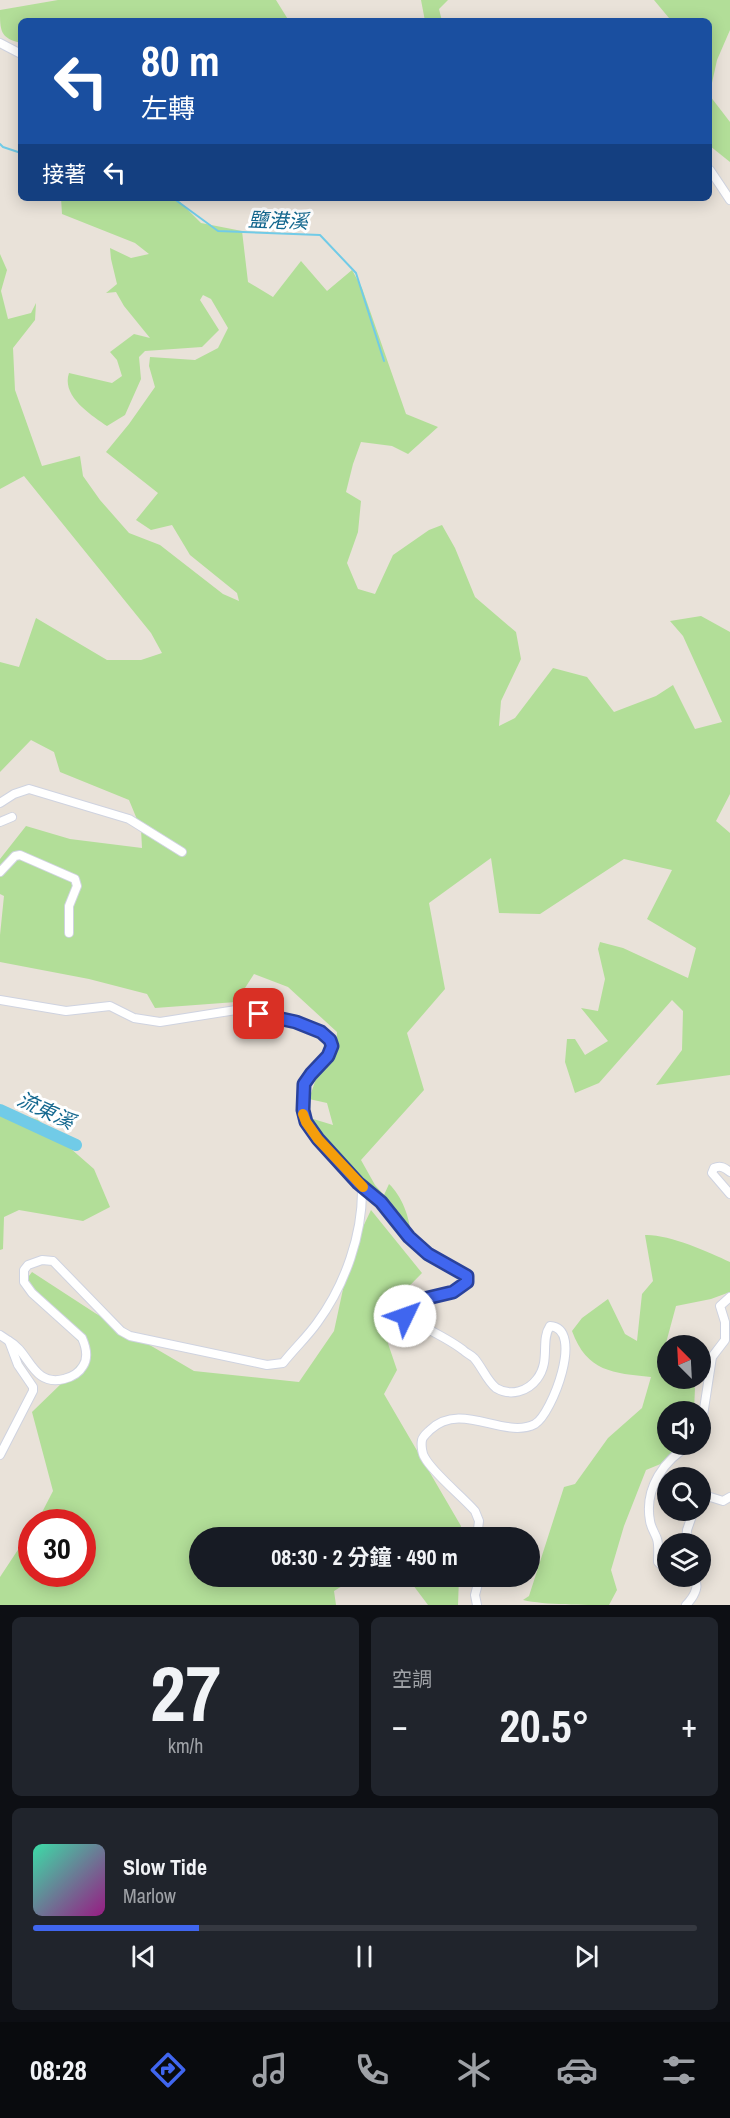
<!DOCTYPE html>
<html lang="zh-TW">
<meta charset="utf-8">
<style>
body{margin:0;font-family:"Archivo Narrow","Noto Sans TC",sans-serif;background:#20242c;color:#f1f3f6;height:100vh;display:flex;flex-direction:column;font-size:22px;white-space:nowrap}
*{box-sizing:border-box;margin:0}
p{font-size:20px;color:#9ea1a6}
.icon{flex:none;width:33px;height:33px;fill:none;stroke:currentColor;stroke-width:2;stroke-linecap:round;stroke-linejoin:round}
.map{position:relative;height:1605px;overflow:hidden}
.details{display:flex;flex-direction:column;gap:12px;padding:12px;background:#0d0f14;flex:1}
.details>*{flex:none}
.hud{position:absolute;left:18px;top:18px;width:694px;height:183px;border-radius:9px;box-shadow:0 3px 15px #0003;background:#1a4fa0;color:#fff;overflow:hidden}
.needle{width:39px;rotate:336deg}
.fabs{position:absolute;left:657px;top:1335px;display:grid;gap:12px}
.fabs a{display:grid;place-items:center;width:54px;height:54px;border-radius:50%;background:#171b24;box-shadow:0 3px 15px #0003;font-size:30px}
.speed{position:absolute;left:18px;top:1509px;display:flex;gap:12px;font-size:30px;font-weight:700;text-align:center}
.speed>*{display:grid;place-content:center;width:78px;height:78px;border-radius:50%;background:#171b24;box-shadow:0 3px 15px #0003;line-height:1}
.speed .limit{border:9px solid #d22;background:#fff;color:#111}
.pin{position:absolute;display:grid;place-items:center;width:51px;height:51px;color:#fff;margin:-26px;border-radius:12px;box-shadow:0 3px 9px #0006}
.me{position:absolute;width:66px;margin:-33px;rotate:48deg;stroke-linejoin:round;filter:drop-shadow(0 0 4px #0008)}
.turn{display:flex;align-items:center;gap:21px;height:126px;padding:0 24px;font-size:27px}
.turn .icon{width:78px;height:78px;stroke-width:2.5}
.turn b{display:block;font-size:42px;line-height:51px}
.then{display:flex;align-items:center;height:57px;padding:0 24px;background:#0003;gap:12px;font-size:22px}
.big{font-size:45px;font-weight:700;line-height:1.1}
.details .tile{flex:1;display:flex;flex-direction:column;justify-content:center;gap:9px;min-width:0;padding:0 21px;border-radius:9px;background:#20242c}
.details .dial{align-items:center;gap:0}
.dial b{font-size:78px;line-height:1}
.song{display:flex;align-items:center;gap:18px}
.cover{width:72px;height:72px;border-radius:9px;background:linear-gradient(135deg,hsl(160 70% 55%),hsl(310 70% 35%))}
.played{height:6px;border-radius:3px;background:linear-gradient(90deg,#4066ef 25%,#363941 25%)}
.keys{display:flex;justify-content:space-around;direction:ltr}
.heat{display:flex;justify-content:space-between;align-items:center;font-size:33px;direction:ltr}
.details .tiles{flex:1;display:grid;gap:12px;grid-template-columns:1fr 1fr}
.tile:last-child{grid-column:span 2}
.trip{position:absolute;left:189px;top:1527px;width:351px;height:60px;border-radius:30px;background:#171b24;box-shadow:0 3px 15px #0003;font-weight:700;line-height:60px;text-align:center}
.tab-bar{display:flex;height:96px;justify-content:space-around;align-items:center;background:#090b0e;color:#9ea1a6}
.tab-bar .icon{width:42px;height:42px}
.tab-bar .active{color:#4066ef}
.tab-bar b{font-size:27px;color:#f1f3f6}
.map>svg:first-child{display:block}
.green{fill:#b2de98}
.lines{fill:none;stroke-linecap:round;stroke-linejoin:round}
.stream{stroke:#71cbe7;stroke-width:2}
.river{stroke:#71cbe7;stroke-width:12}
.minor-casing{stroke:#cfd3e0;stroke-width:10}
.minor{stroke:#fff;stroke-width:8}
.route-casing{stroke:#2a429b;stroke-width:15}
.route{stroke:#4066ef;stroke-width:10}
.slow{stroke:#f59e0b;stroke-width:10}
.labels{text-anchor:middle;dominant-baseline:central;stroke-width:6;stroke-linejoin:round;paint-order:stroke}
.water-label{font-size:20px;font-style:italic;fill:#14688f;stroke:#fff}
</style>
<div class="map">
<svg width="730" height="1605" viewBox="0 0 730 1605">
<rect width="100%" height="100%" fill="#e9e2d9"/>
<g class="green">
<path d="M58 0H276L289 21H21V43C0 38 0 31 0 10Z"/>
<polygon points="421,0 448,0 439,9 442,21 425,21"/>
<polygon points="654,0 730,0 730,30 717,60 710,92 710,21 668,21 669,18"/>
<polygon points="710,96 730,122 730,162 710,146"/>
<path d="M61 198H176L201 223 242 231 248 282 273 297 301 261 327 291 352 270 362 288 406 414 438 427 408 454 392 446 361 442 353 464 346 492 361 501 358 532 347 563 358 589 375 594 393 555 429 530 442 525 455 548 475 597 516 632 521 659 501 701 499 726 515 718 553 668 587 677 614 712 656 696 673 685 695 729 722 722 683 636 670 621 701 616 730 632V794L716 821 730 833V1075L656 1085 682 1050 683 1011 672 1000 599 1083 575 1093 565 1062 567 1039H575L585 1055 608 1041 581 1008 598 1011 605 979 598 949 600 942 623 948 688 978 696 948 647 919 672 870 624 859 540 914 499 913 491 858 429 903 445 989 407 1033 424 1090 361 1160 375 1185 384 1195 389 1184C402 1196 410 1218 411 1236L380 1198 311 1125 310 1118 333 1125 327 1103 309 1099 318 1073 336 1055 337 1032 288 987 254 974 236 1002 155 1008 147 994 89 979 0 962V935L4 896 0 894V859L26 826 70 839 142 848 141 829 129 800 60 772 54 752 31 740 0 772V662L19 667 36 618 107 660H141L162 653 151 633 24 476 0 489V254L7 270 1 291 8 319 31 313 36 303 35 320 13 348 15 390 42 466 80 456 83 476 100 500 129 533 160 545 223 594 239 601 237 593 190 555 172 525 151 530 136 520 158 493 106 452 129 424 155 387 149 366 150 357 195 360 218 348 228 328 211 299 203 295 200 300 219 330 202 347 145 351 139 357 141 379 125 415 107 426C91 415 61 396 69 373L112 383 122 376 117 360 110 352 134 334 150 338 124 306 116 292 106 293 117 284 111 259 110 248 131 258 149 254 135 243 62 214Z"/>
<polygon points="0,1108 38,1120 94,1169 110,1207 83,1221 19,1210 4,1217 3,1249 0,1250"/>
<polygon points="371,1210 422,1273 379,1317 397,1370 384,1394 461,1526 460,1537 200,1538 200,1576 357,1577 334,1591 336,1605 0,1605 0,1577 31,1530 32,1574 82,1574 82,1522 37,1522 53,1491 32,1412 65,1380 89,1352 22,1285 32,1272 95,1313 194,1371 299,1382 334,1331 351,1252"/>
<path d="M645 1235C668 1234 709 1252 730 1262V1292L711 1299 676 1306 666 1343 668 1378 687 1379 695 1388 694 1411 668 1412V1444L693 1445 692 1451 646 1470 624 1526 611 1570 617 1590 609 1605C585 1605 545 1605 523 1600L529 1596 564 1487 575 1484 608 1438 642 1408 651 1377C613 1373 587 1372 572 1331L582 1318 608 1299 625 1334 637 1341 642 1294 653 1281Z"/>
<polygon points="407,1577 459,1577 458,1605 428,1605"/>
</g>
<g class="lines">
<g class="stream">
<polyline points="0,144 3,147 21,153"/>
<polyline points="173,198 218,231 320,235 356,273 384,361"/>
</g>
<polyline class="river" points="0,1110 76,1145"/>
<defs>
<g id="minor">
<polyline points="0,43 21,54"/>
<polyline points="710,170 730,200"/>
<polyline points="0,803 14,794 29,789 129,819 182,852"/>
<polyline points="0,822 12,817"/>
<polyline points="0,872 15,856 20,855 75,879 77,886 69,906 69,933"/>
<path d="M0 1000 66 1011 110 1006 134 1018 160 1022 236 1010 282 1018 321 1032 330 1040 331 1051C326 1061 316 1067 309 1076 299 1088 301 1109 306 1122L358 1183 381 1202 409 1237 427 1254 464 1274 467 1278V1282L453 1292 411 1302 405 1309 406 1318C425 1328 446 1337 463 1350 466 1353 471 1355 474 1358 482 1367 487 1381 496 1388 511 1397 528 1391 537 1379 551 1361 540 1341 550 1326 585 1328 552 1414 535 1424 505 1440 461 1400 430 1430 427 1433 423 1436 422 1440 421 1445 422 1454 425 1458 433 1473 462 1496 475 1511L479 1521 477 1538"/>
<path d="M730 1172C725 1168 721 1165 714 1168L712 1173 730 1194"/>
<polyline points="0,1335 9,1341 18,1365 33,1387 33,1391 0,1455"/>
<path d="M9 1341C30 1352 32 1387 64 1379 72 1377 79 1373 83 1366 89 1357 86 1347 82 1338L32 1293 24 1282V1270L28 1265 42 1260 53 1261 121 1331 130 1336 267 1365 283 1363C294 1349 307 1337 317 1323 345 1285 363 1234 362 1187"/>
<polyline points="700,1435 712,1357 725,1340 725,1322 720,1306 730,1297"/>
<polyline points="700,1496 704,1495 723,1501 730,1497"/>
<polyline points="686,1544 687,1530 694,1510"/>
<path d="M668 1571 658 1562C658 1555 659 1545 657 1539 655 1533 651 1528 650 1521 644 1488 664 1459 692 1444"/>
<path d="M677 1576C680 1578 684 1577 687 1578 705 1580 693 1598 686 1605"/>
<polyline points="477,1605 475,1595 480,1576"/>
</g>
</defs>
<use href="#minor" class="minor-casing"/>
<use href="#minor" class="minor"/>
</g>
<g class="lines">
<defs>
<polyline id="route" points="259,1014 296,1022 321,1032 330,1040 332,1046 328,1056 311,1074 304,1084 303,1110 306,1122 318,1139 358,1183 381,1202 409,1237 428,1254 467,1276 467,1282 453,1292 411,1302 405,1308 405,1316"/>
</defs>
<use href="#route" class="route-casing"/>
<use href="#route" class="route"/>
<polyline class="slow" points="303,1114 306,1122 318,1139 363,1187"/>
</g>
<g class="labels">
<g class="water-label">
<text transform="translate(278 220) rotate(2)">鹽港溪</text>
<text transform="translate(46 1110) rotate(25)">流東溪</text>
</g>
</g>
</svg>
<div class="fabs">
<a><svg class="needle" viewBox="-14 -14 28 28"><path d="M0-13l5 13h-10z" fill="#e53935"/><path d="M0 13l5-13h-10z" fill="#9ea1a6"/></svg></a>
<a><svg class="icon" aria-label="sound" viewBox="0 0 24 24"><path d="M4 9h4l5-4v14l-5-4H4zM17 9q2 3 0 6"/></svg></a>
<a><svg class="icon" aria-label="search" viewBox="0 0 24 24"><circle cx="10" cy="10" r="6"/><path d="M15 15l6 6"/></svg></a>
<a><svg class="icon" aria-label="layers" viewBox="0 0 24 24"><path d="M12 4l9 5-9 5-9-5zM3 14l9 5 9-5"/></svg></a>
</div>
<div class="speed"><div class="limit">30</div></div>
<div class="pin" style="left:259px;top:1014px;background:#d93025"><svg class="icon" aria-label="arrive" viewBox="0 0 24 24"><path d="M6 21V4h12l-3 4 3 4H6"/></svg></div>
<svg class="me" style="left:405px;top:1316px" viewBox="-20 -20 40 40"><circle r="19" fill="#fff"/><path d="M0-13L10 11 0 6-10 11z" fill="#4066ef"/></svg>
<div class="trip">08:30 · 2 分鐘 · 490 m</div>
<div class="hud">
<div class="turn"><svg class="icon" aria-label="left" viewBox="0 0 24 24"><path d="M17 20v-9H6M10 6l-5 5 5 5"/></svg><div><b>80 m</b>左轉</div></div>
<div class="then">接著<svg class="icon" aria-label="left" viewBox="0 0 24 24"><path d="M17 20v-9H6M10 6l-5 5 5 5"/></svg></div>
</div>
</div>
<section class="details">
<div class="tiles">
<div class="tile dial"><b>27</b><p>km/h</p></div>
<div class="tile"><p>空調</p>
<div class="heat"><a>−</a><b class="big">20.5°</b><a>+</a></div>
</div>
<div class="tile">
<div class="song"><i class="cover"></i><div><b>Slow Tide</b><p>Marlow</p></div></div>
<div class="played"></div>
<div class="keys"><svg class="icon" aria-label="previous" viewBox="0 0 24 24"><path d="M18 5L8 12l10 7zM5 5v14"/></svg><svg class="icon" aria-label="pause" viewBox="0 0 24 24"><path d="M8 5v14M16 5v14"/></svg><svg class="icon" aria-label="next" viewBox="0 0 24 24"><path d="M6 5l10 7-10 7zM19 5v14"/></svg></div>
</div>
</div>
</section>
<nav class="tab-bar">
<b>08:28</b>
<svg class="icon active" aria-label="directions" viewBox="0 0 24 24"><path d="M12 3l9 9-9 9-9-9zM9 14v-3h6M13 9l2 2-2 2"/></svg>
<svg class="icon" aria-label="music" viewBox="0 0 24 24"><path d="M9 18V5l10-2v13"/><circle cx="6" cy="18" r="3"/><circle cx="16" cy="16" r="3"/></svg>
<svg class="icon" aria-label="phone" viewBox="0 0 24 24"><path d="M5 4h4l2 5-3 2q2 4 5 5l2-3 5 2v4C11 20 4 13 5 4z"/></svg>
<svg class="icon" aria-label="climate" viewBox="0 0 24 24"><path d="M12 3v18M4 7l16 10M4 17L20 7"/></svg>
<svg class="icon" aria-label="car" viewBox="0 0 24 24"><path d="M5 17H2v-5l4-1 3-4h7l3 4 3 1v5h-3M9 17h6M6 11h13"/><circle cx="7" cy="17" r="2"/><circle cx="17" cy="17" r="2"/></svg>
<svg class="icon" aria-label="filters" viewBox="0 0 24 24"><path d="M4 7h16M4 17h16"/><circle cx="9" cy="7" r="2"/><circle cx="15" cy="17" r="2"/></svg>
</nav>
